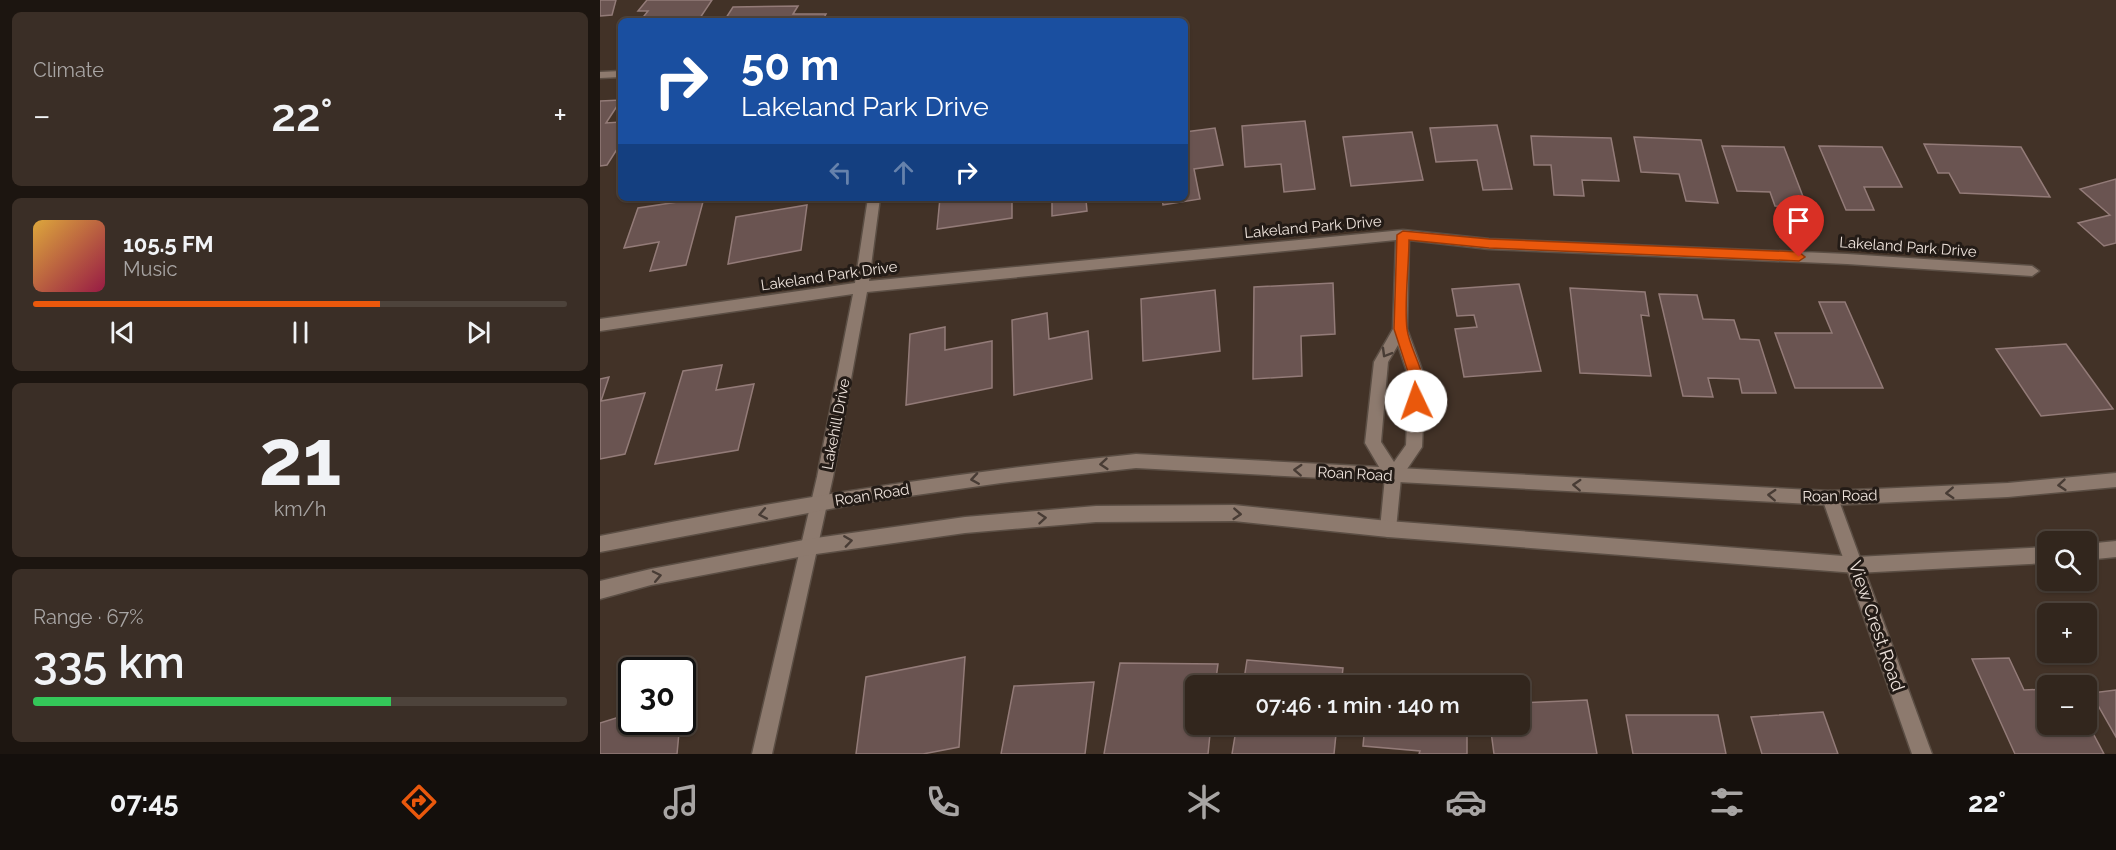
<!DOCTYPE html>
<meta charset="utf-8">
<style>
body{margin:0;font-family:Raleway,sans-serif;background:#3a2e26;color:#f1f3f6;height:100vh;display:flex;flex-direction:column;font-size:22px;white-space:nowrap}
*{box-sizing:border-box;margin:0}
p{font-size:20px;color:#a8a5a4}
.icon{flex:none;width:33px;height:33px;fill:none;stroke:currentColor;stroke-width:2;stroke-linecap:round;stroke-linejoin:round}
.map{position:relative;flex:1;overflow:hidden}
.panel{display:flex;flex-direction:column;gap:12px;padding:12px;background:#1c1510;width:600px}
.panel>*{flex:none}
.top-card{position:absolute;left:18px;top:18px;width:570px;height:183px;border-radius:9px;box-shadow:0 2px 4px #0004,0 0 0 2px #4d433b;background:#1a4fa0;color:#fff;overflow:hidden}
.buttons{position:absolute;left:1437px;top:531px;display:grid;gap:12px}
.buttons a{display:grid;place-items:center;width:60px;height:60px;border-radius:9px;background:#32261d;box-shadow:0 2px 4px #0004,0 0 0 2px #4d433b;font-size:30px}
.speed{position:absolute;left:18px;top:657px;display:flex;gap:12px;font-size:30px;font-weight:700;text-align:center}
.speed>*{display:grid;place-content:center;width:78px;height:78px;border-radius:50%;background:#32261d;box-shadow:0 2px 4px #0004,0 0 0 2px #4d433b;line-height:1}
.speed .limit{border:3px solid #111;border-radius:9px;background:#fff;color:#111}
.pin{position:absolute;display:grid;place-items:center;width:51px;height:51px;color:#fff;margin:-62px -26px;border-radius:50% 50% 50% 0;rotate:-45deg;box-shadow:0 0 6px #0007}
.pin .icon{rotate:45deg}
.me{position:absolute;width:66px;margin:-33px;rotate:357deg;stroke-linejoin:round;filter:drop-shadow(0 0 4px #0008)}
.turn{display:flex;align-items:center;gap:21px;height:126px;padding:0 24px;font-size:27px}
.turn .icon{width:78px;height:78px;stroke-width:2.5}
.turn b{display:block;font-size:42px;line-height:51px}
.lanes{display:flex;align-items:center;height:57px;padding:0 24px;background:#0003;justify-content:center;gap:30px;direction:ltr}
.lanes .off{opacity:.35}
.big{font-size:45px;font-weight:600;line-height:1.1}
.panel .widget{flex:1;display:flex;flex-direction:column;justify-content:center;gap:9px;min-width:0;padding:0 21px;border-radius:9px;background:#3a2e26}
.panel .dial{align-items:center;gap:0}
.dial b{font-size:78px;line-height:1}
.song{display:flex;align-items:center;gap:18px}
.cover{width:72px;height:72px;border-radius:9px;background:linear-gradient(135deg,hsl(40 70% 55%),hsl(340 70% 35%))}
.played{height:6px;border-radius:3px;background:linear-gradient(90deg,#ea580c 65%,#4d433b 65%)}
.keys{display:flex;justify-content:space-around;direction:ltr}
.heat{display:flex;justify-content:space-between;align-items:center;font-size:33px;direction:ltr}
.charge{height:9px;border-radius:4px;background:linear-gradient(90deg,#34c759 67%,#4d433b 0)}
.trip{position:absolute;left:585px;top:675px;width:345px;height:60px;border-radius:9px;background:#32261d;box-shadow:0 2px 4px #0004,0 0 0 2px #4d433b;font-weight:600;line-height:60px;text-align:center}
.tabs{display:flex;height:96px;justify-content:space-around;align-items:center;background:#140f0c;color:#a8a5a4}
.tabs .icon{width:42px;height:42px}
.tabs .current{color:#ea580c}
.tabs b{font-size:27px;color:#f1f3f6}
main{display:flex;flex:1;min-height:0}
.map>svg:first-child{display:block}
.building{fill:#6a5451;stroke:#937b78;stroke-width:1.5}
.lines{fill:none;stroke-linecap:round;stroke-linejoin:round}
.street-casing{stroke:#5b4e44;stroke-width:3}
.secondary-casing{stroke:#5b4e44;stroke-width:3}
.street{fill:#8d7a6e;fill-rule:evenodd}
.secondary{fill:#8d7a6e;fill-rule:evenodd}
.oneway{stroke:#483c35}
.route{fill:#ea580c;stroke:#983908;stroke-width:1.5}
.labels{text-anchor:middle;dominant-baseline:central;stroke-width:6;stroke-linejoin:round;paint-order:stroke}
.street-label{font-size:15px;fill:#eee3dc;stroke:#231b16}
.near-street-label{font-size:18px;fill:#eee3dc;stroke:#231b16}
</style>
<main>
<section class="panel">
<div class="widget"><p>Climate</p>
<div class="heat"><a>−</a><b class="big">22°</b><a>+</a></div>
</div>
<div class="widget">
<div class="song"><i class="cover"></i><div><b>105.5 FM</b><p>Music</p></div></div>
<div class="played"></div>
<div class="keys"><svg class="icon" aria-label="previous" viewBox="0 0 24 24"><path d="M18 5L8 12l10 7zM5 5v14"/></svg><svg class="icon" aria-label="pause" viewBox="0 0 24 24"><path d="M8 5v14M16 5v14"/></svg><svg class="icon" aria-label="next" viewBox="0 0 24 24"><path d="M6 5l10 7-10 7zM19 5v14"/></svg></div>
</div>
<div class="widget dial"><b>21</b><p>km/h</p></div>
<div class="widget"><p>Range · 67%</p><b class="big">335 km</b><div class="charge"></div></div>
</section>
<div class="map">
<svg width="1516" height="754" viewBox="0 0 1516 754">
<rect width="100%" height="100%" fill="#423227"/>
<g class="building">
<polygon points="0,0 16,0 12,15 0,16"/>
<polygon points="47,0 112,0 98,21 40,21 48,11 38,11"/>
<polygon points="198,6 193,14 226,14 222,21 124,21 133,7"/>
<polygon points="21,100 6,123 21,122 21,143 7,165 0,166 0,101"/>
<polygon points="705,121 715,189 684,192 681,164 645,167 642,126"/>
<polygon points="897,125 912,189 883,190 877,160 836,162 830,128"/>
<polygon points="615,128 623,165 594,169 600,199 563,205 562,198 585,198 585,132"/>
<polygon points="812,132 823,180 751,186 743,137"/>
<polygon points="931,136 1011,138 1019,181 982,180 984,196 954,195 951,165 934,165"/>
<polygon points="1034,137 1101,140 1118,203 1086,201 1079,174 1041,172"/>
<polygon points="1324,144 1421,147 1450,197 1360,193 1349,173 1338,173"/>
<polygon points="1122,146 1184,147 1207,207 1175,206 1170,192 1137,191"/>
<polygon points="1219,146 1282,147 1302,187 1264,187 1274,210 1246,210"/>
<polygon points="1516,179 1516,243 1504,246 1478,223 1510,215 1480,189"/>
<polygon points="104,198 86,265 50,271 59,242 24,248 38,208"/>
<polygon points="340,198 412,198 412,218 337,229"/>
<polygon points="452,198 501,198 486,200 487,211 452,216"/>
<polygon points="207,205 201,250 128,264 136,217"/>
<polygon points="733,283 735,334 701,336 702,376 653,379 654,287"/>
<polygon points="919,284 941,371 864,377 855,329 877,327 874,315 857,316 852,289"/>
<polygon points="970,288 1045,292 1049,316 1041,315 1051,376 980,373"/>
<polygon points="615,290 620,351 543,361 541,299"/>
<polygon points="1059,294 1097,295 1103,319 1134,320 1140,339 1159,340 1176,393 1142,393 1139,379 1108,378 1113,397 1083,396"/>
<polygon points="1219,302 1245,302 1283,388 1195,388 1175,333 1232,333"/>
<polygon points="447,313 449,339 488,331 492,379 414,395 412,320"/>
<polygon points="345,327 345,350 392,341 392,388 306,405 310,334"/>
<polygon points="1466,344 1513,409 1441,416 1396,349"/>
<polygon points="122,365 116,390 154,384 138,450 55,464 83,371"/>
<polygon points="9,377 1,401 45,393 25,454 0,459 0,379"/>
<polygon points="365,657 359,747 323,754 256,754 266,677"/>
<polygon points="1409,658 1424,690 1448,689 1448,724 1486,724 1486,720 1504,754 1415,754 1372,659"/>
<polygon points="647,660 743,668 741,686 643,686"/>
<polygon points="520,663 618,664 615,686 596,686 596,724 611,724 608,754 504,754"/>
<polygon points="769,678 856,686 768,686"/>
<polygon points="494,682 485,754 401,754 414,686"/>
<polygon points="1516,690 1516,737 1491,693"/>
<polygon points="987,700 997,754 894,754 890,724 920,724 920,703"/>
<polygon points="1223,712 1238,754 1162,754 1151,717"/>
<polygon points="32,713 32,722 80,722 77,754 0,754 0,723"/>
<polygon points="1026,715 1118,715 1126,754 1033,754"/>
<polygon points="637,724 737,724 734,754 632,754"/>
<polygon points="765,724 867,724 867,754 819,754 820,751 763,746"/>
</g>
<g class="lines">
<defs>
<g id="street">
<polygon points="21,71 21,77 0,78 0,72"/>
<path d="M268 198H280L269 281 803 230 889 239 1247 254 1432 266 1439 271 1432 276 1247 264 889 249 809 240 807 329 825 378 822 447 801 478 796 529 794 535 788 537 782 535 780 529 785 477 765 443 774 362 793 329 796 240 267 292 233 477 172 754H152L217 477 253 294 0 331V319L255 283ZM798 345 809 378 806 445 794 462 781 442 788 362Z"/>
<polygon points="1230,491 1236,493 1238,498 1332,754 1312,754 1222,498 1224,493"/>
</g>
<g id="secondary">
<path d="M536 454 1230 491 1408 483 1516 473V487L1408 497 1230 505 536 468 401 483 267 502 0 552V536C178 500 356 472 536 454Z"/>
<polygon points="634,505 788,521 1256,557 1448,547 1448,563 1256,573 788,537 634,521 496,522 365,533 209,555 51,585 0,599 0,581 51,569 209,539 365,517 496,506"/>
<polygon points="1516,541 1516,557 1486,560 1486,544"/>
</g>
</defs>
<use href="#street" class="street-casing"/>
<use href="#secondary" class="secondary-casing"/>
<use href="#street" class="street"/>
<use href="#secondary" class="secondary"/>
</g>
<defs><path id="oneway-chevron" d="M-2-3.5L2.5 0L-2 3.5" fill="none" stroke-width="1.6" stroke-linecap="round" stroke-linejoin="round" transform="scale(1.5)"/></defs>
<g class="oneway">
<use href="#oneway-chevron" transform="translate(786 353) rotate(120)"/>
<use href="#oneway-chevron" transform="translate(504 464) rotate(175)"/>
<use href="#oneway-chevron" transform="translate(698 470) rotate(-177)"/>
<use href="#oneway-chevron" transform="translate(375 479) rotate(171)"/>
<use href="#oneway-chevron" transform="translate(977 485) rotate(-177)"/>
<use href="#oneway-chevron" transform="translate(1462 485) rotate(175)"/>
<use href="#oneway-chevron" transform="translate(1350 493) rotate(177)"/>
<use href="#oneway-chevron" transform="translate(1172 495) rotate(-177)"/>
<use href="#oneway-chevron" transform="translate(163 514) rotate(169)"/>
<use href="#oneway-chevron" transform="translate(637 514) rotate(4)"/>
<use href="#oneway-chevron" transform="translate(442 518) rotate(-5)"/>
<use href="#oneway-chevron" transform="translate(248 541) rotate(-8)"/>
<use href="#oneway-chevron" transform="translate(57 576) rotate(-12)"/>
</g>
<path class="route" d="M803 231 889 239 1199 252 1205 257 1199 261 889 248 809 240C809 265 804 305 807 329 810 353 833 380 821 405H811L809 401 810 378 794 329 797 235Z"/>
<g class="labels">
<g class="street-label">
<text transform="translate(713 227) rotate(-5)">Lakeland Park Drive</text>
<text transform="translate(1308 247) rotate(4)">Lakeland Park Drive</text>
<text transform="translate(229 276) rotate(-8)">Lakeland Park Drive</text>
<text transform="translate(236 424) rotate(-79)">Lakehill Drive</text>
<text transform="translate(755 474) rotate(3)">Roan Road</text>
<text transform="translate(272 495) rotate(-9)">Roan Road</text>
<text transform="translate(1240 496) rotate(-1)">Roan Road</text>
</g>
<g class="near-street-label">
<text transform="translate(1277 626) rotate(71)">View Crest Road</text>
</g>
</g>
</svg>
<div class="buttons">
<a><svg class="icon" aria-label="search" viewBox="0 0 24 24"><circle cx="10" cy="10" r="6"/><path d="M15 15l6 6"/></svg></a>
<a>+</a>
<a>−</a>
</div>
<div class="speed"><div class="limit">30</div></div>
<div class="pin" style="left:1199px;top:257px;background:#d93025"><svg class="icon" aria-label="arrive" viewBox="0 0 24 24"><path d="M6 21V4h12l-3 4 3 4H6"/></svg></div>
<svg class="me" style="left:816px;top:401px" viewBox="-20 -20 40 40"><circle r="19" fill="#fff"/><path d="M0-13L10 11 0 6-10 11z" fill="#ea580c"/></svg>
<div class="trip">07:46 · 1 min · 140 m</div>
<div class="top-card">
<div class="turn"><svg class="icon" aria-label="right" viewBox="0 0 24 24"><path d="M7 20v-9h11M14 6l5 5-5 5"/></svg><div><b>50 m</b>Lakeland Park Drive</div></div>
<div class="lanes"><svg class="icon off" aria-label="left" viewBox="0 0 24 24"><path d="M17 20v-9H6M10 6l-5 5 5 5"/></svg><svg class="icon off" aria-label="ahead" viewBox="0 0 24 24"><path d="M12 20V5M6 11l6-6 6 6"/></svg><svg class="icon" aria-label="right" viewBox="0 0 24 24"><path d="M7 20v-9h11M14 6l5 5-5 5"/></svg></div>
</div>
</div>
</main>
<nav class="tabs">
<b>07:45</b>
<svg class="icon current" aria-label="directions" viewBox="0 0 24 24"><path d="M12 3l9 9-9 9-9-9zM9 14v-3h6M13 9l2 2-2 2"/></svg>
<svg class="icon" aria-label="music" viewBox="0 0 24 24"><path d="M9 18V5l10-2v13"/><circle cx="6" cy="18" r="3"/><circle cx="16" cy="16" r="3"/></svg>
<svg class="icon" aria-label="phone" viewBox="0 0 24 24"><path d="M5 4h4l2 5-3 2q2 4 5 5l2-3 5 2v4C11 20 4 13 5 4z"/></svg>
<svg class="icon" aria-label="climate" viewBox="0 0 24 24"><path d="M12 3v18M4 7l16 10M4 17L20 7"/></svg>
<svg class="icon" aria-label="car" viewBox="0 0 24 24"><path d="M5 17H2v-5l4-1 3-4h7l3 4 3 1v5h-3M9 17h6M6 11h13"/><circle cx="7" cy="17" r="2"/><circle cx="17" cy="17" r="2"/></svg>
<svg class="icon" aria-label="filters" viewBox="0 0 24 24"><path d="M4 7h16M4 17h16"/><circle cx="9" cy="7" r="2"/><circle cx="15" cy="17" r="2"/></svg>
<b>22°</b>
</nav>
